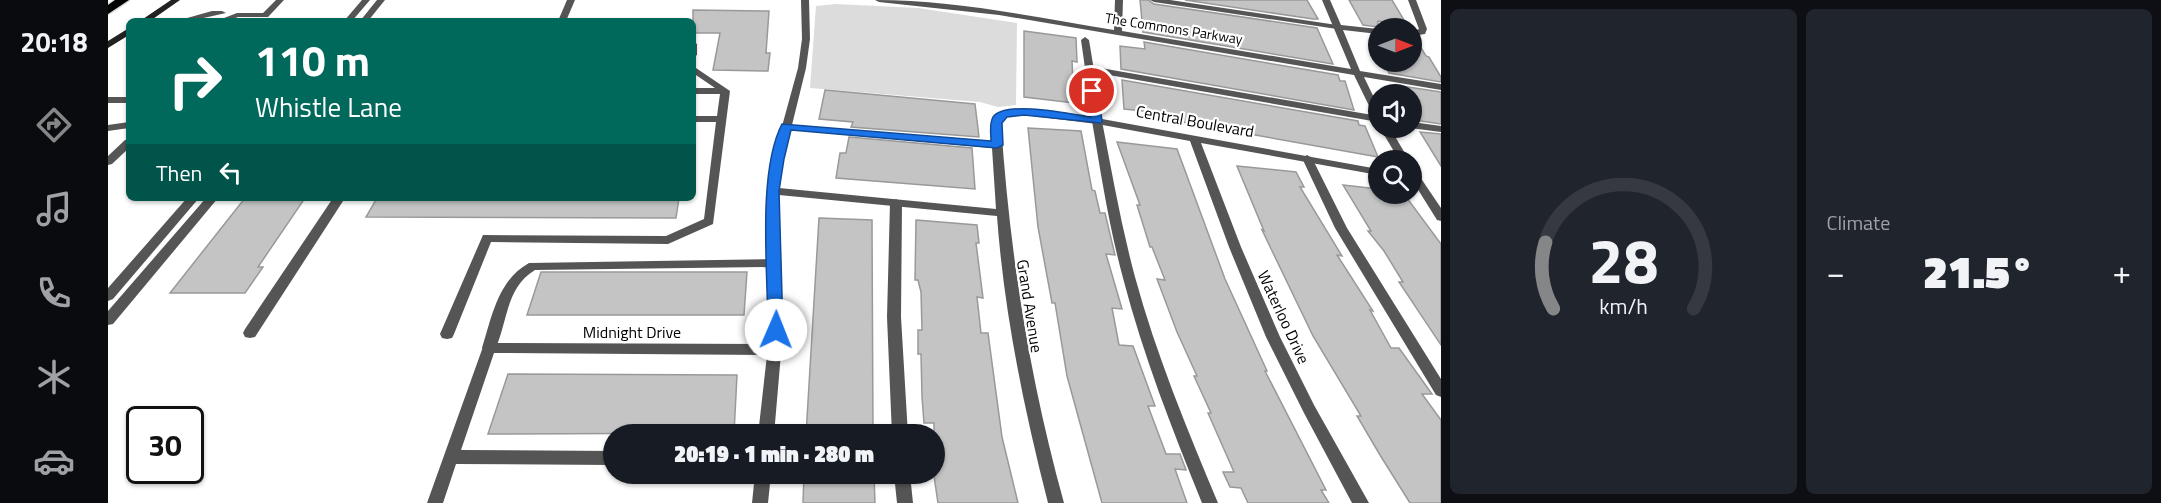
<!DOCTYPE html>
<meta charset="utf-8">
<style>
body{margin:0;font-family:"Titillium Web",sans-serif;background:#20242c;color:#f1f3f6;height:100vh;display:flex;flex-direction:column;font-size:22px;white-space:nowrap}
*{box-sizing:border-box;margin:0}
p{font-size:20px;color:#9ea1a6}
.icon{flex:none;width:33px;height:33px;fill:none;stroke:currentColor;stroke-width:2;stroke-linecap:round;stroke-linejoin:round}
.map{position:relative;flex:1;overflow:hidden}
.drawer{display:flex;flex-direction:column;gap:9px;padding:9px;background:#0d0f14;width:720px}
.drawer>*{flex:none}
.hud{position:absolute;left:18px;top:18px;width:570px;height:183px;border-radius:9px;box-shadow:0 2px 4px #0004;background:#00695c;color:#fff;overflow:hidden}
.needle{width:39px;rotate:90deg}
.tools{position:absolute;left:1260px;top:18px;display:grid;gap:12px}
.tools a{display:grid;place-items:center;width:54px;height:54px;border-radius:50%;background:#171b24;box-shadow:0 2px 4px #0004;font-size:30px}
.speed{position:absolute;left:18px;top:406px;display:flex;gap:12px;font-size:30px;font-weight:700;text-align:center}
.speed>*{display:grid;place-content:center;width:78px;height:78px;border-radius:50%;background:#171b24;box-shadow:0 2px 4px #0004;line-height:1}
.speed .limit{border:3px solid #111;border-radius:9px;background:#fff;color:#111}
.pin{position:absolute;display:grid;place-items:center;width:51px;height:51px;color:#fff;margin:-26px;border:3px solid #fff;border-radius:50%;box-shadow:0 2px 6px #0007}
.me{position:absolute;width:66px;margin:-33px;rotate:1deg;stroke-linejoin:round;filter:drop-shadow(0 0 4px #0008)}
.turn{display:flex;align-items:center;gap:21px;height:126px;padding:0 30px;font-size:27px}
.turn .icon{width:78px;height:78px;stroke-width:2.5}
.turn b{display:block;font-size:42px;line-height:51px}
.then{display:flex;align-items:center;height:57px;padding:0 30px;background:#0003;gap:12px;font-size:22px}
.big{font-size:45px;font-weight:800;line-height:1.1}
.drawer .tile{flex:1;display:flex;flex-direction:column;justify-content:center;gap:9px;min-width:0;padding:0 21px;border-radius:9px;background:#20242c}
.drawer .dial{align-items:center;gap:0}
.dial svg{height:156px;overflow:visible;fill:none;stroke:#363941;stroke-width:7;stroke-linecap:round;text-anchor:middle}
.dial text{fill:#f1f3f6;stroke:none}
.heat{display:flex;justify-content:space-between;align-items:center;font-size:33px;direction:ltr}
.drawer .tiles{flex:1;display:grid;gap:9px;grid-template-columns:repeat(2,1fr)}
.trip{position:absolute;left:495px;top:424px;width:342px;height:60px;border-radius:30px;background:#171b24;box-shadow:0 2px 4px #0004;font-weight:800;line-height:60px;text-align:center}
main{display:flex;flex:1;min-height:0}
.tabs{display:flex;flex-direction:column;width:108px;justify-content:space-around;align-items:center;background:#090b0e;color:#9ea1a6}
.tabs .icon{width:42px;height:42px}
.tabs .current{color:#858687}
.tabs b{font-size:27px;color:#f1f3f6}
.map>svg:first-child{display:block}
.green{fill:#dcdcdc}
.building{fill:#c4c4c4;stroke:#999;stroke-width:1.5}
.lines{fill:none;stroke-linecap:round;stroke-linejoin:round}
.motorway-casing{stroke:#dbdbdb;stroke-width:3}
.service{fill:#555;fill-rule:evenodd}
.minor{fill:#555;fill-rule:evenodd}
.tertiary{fill:#555;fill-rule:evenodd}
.secondary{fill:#222;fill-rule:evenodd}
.motorway{fill:#000;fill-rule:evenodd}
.route{fill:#1a73e8;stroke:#114b97;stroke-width:1.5}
.labels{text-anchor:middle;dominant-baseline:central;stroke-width:4.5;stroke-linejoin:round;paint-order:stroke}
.far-street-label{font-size:14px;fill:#000;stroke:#fff}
.street-label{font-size:16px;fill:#000;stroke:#fff}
</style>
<main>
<nav class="tabs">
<b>20:18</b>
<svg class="icon current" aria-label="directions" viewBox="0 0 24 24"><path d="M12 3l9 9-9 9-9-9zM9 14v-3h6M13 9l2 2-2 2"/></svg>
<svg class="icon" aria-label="music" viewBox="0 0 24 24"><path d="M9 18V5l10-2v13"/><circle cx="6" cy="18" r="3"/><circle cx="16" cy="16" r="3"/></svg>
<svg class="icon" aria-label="phone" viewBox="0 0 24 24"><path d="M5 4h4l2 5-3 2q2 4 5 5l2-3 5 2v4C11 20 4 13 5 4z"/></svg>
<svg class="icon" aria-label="climate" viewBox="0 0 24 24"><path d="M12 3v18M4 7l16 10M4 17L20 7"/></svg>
<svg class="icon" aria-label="car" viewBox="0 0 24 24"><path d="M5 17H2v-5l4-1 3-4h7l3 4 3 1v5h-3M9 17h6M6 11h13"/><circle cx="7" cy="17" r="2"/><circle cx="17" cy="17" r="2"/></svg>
</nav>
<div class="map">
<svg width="1333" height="503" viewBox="0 0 1333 503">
<rect width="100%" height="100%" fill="#fff"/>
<polygon class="green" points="728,4 810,8 909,23 908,105 890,107 872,102 702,88 708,6"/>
<g class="building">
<polygon points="1032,0 1040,0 1046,4 1209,28 1225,64 1035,32"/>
<polygon points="1077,0 1199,0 1210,19 1205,19"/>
<polygon points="1241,0 1284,0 1299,25 1270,21 1270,27 1255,25"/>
<polygon points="585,10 661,11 658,53 662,53 660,71 605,70 612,33 585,33"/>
<polygon points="916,31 968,38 969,62 964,61 966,103 916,97"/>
<polygon points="1304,38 1307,38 1318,56 1321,57 1333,77 1333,82 1281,73 1275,62 1304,62"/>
<polygon points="1036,42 1230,75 1232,81 1237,81 1246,110 1013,69 1012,46 1037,49"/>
<polygon points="1014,80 1250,121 1251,125 1257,126 1270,157 1046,117 1046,112 1016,109"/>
<polygon points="1287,85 1333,92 1333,124 1306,120 1304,115 1304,94 1293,94"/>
<polygon points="717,90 867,104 871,137 743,127 745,122 711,119"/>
<polygon points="920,128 973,131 984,190 987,191 992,213 997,213 1007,255 998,254 1014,309 1004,308 1011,345 1025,346 1047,406 1040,406 1058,454 1072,454 1078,470 1067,469 1079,503 994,503 959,376 947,303 944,303 930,227"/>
<polygon points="1312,132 1333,134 1333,166"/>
<polygon points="741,137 864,148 867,189 728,178 732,153 738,153"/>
<polygon points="1009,142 1069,149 1117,279 1159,371 1157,371 1218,490 1213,490 1221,503 1140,503 1133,488 1122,487 1115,472 1126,472 1100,413 1103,413 1086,376 1089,376 1069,332 1049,279 1057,280 1044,247 1042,247 1029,205 1032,205"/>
<polygon points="1129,166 1188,172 1196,187 1192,187 1234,256 1229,255 1265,311 1262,310 1283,348 1291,348 1324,394 1314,394 1333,420 1333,503 1302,503 1272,455 1249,416 1253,416 1205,336 1154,230 1156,231"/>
<polygon points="1235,185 1270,189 1270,194 1296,194 1333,244 1333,345 1291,282 1295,282 1276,251 1260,231 1263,231"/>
<polygon points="137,198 197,198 150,267 155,267 137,293 62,293"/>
<polygon points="269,198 571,198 568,218 258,217"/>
<polygon points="711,218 764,220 765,435 698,435"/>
<polygon points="808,220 869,225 871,243 868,243 875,298 869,297 873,333 880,333 894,437 910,503 830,503 826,476 826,423 816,423 814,397 813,354 810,354 810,330 814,330 813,292 810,280 807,280"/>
<polygon points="433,272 639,272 636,315 419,315"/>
<polygon points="400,374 629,375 626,433 380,434"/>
<polygon points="696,474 766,474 767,503 695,503"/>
</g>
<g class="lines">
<defs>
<polygon id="motorway" points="7,0 21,0 0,14 0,5"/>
</defs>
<use href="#motorway" class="motorway-casing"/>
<g class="service">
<polygon points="168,0 176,0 160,17 130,17 120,21 111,20 129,13 155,13"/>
<polygon points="459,0 467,0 458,21 450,21"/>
<polygon points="1042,0 1062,0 1229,25 1233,27 1229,29 1046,2"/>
<polygon points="104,11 114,11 118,13 82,21 72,20"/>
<polygon points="585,41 589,44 589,55 585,58"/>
<polygon points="585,66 622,91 605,224 560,244 383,242 346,334 344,338 339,339 334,338 332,334 375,235 558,236 596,219 608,122 585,122 585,116 609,116 612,94 585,94 585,88 607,88 585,73"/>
<polygon points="981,66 1270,116 1270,122 978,71 978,67"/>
<rect x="0" y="97" width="21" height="6"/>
<path d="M989 118 994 121C1004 173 1013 225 1027 277 1048 354 1079 429 1110 503H1094C1064 429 1035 355 1015 278 1001 226 993 174 984 121Z"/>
<polygon points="1304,122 1333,126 1333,132 1302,128"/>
<polygon points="21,139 21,148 4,164 0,165 0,156 17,140"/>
<polygon points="1199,155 1204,158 1239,228 1333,379 1333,397 1328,395 1227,228 1194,158"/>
<polygon points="225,198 237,198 147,337 142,338 137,337 135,333 137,329"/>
<polygon points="788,199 794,203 793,317 800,435 784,435 779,317 782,203"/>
<path d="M665 259 671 263 665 267 427 270C397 288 400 323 386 352L381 353 376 352 374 348C384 316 390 280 421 263Z"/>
<polygon points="786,474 802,474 805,503 789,503"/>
</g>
<g class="minor">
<path d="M693 0H701L702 39 698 68 684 125 884 141C884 132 881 121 889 114 902 103 965 115 984 117L973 40 977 37 981 40 994 119 1270 169V175L1093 143 1133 247 1172 337 1206 405 1261 503H1244L1196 413 1158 337 1121 247 1082 141 989 124 916 115 898 117 893 123C902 255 921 376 956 503H940C916 409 896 313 889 216L671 195 675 330 666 435H650L659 355 386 353 353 450 506 451V465L348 464 335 503H319L376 344 381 343 660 344 661 330 659 191 665 159 690 68 694 39ZM683 130 884 148 888 209 671 188 675 159Z"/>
<path d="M767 0C847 0 927 17 1006 30L1007 0H1015L1014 31 1243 69 1214 0H1222L1233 25 1270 29V34L1235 30 1252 71 1333 84V90L1256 77 1270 106V117L1265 114 1246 75 891 15 771 2Z"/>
<polygon points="1300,0 1308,0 1319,29 1317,34 1304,36 1304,32 1311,29"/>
<polygon points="1272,128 1282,128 1301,160 1291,160"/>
<polygon points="1304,170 1308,171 1333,208 1333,221 1329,220 1304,180"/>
<polygon points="647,474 663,474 660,503 644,503"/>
</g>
<g class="tertiary">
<polygon points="254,0 262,0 244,21 236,21"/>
<polygon points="269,0 277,0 260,21 252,21"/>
<polygon points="21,122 21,128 0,131 0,125"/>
<polygon points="79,198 91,198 5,299 0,301 0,288"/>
<polygon points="98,198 110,198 5,324 0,325 0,311"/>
</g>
<g class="secondary">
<polygon points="63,0 72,0 42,21 32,21"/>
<polygon points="21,28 21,35 0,48 0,41"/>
</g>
<use href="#motorway" class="motorway"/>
</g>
<path class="route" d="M981 88H984L990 91 994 121 993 123 916 115 899 117 894 123 895 145 889 148 683 130 676 159 671 191 675 330 673 334H662L660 330C660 274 649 172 674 124L883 141C883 133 881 124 885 117 897 100 963 114 983 117Z"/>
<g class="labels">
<g class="far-street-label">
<text transform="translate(1066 28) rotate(9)">The Commons Parkway</text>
</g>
<g class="street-label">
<text transform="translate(1087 121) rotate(10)">Central Boulevard</text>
<text transform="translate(922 306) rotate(81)">Grand Avenue</text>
<text transform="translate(1176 317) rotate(65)">Waterloo Drive</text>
<text x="524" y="332">Midnight Drive</text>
</g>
</g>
</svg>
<div class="tools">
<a><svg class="needle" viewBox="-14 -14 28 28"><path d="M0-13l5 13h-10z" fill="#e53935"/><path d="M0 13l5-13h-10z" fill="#9ea1a6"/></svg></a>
<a><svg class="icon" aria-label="sound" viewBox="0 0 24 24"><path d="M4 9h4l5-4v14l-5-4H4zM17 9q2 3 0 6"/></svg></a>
<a><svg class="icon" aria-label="search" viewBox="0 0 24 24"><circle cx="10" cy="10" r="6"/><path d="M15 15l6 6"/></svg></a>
</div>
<div class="speed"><div class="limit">30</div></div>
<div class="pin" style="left:984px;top:91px;background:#d93025"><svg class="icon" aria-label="arrive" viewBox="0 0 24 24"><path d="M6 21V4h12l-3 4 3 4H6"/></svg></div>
<svg class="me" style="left:668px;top:330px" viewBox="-20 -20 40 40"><circle r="19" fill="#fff"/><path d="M0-13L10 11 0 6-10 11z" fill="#1a73e8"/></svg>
<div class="trip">20:19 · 1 min · 280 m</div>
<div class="hud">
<div class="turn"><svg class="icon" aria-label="right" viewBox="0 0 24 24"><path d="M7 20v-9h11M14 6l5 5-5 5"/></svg><div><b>110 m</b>Whistle Lane</div></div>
<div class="then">Then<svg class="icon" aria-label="left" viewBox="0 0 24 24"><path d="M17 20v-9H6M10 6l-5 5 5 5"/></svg></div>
</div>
</div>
<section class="drawer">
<div class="tiles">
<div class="tile dial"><svg viewBox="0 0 100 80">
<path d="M14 69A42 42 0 1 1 86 69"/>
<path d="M14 69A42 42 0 0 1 10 35" stroke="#858687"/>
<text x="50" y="56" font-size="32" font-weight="700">28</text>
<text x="50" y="72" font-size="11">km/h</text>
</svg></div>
<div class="tile"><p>Climate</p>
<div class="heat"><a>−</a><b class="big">21.5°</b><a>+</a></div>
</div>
</div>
</section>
</main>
